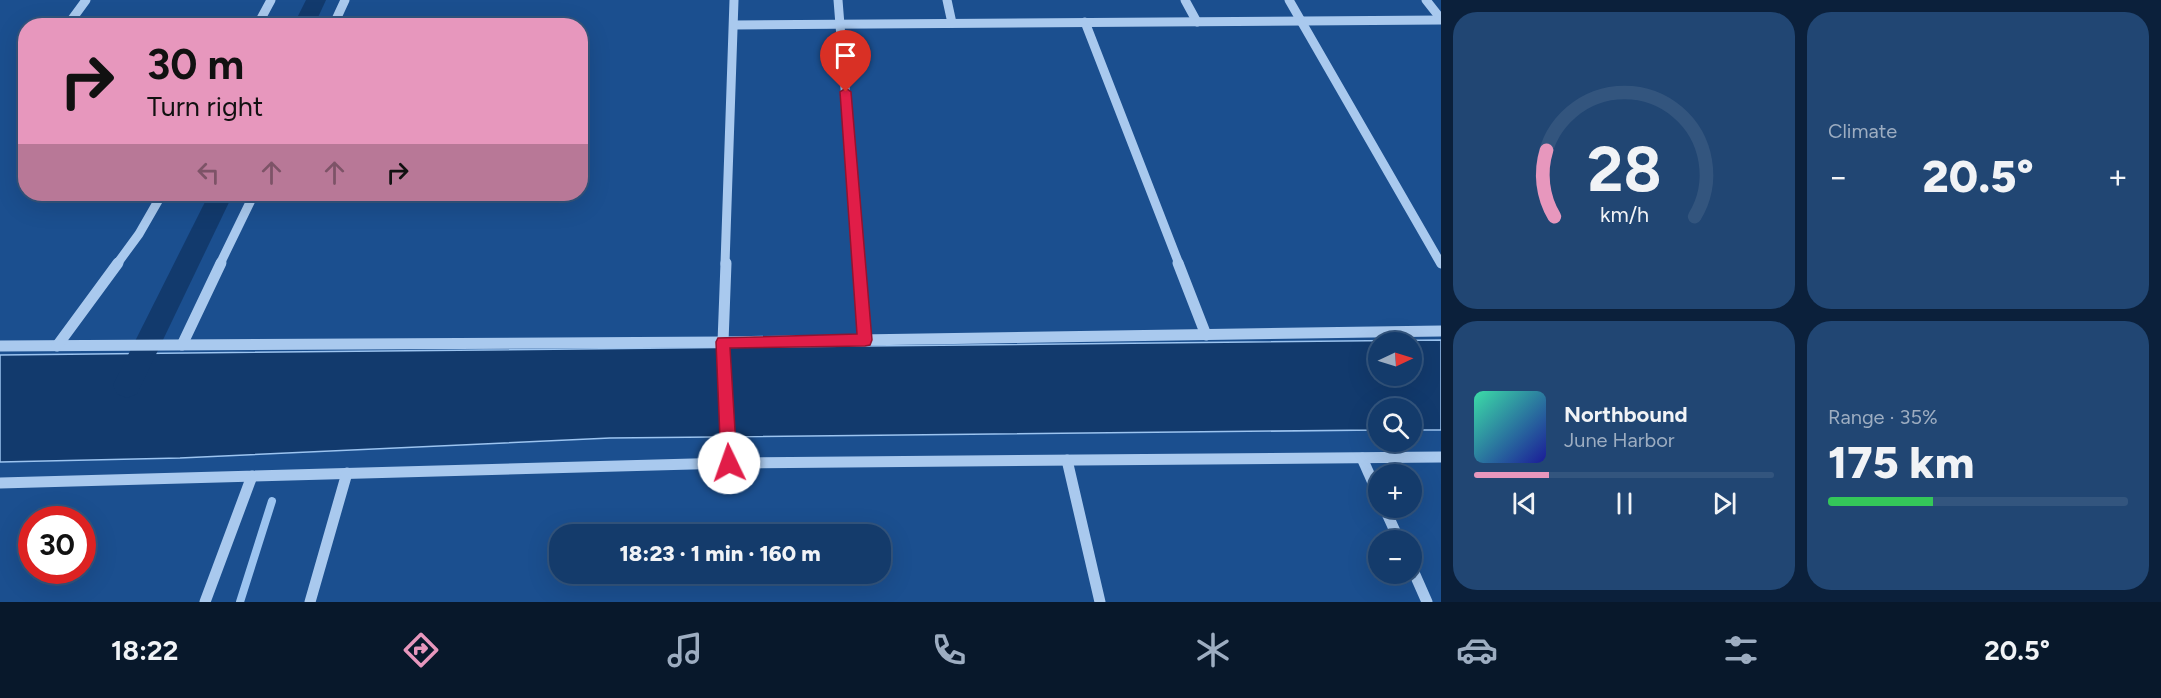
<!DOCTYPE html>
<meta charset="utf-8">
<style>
body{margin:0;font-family:Figtree,sans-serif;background:#214673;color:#f1f3f6;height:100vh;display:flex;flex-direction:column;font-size:22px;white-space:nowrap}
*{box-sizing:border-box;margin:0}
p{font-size:20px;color:#9dadc1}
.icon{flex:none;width:33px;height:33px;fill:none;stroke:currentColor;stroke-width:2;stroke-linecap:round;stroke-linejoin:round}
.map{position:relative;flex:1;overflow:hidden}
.panel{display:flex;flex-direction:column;gap:12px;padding:12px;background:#0b203b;width:720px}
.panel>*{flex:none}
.top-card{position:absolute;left:18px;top:18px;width:570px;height:183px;border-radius:24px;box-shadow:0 6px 24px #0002,0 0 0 2px #33557e;background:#e797bd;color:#111;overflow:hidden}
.needle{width:39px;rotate:86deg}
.tools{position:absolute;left:1368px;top:332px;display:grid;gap:12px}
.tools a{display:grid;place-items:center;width:54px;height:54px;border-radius:50%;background:#143b6b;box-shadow:0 6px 24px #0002,0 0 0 2px #33557e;font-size:30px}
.speed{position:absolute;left:18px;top:506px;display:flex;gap:12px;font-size:30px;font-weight:700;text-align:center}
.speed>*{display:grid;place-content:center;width:78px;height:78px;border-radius:50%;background:#143b6b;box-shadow:0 6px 24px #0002,0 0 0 2px #33557e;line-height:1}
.speed .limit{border:9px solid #d22;background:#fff;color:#111}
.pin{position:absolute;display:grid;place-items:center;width:51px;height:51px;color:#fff;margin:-62px -26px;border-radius:50% 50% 50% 0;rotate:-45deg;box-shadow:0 0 6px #0007}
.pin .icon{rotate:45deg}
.me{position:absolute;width:66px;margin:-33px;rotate:357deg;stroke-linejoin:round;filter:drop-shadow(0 0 4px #0008)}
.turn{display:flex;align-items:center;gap:21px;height:126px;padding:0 30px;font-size:27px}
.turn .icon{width:78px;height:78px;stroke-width:2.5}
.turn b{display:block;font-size:42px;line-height:51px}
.lanes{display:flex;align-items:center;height:57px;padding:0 30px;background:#0003;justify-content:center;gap:30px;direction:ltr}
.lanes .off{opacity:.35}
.big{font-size:45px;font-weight:800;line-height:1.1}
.panel .widget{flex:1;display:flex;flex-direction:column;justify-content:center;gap:9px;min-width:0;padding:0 21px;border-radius:24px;background:#214673}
.panel .dial{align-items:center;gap:0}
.dial svg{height:156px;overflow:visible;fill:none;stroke:#33557e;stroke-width:7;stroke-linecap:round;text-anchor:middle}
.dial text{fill:#f1f3f6;stroke:none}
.song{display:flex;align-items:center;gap:18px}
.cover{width:72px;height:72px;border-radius:9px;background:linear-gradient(135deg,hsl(160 70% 55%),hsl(240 70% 35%))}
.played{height:6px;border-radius:3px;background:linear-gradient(90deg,#e797bd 25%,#33557e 25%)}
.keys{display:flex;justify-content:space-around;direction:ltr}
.heat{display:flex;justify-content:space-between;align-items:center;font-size:33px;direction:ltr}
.charge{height:9px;border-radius:4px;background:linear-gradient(90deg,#34c759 35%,#33557e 0)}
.panel .tiles{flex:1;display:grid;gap:12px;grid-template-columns:repeat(2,1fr)}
.trip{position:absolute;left:549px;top:524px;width:342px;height:60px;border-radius:24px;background:#143b6b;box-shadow:0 6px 24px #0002,0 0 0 2px #33557e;font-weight:800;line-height:60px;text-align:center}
.tabs{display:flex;height:96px;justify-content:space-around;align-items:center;background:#08182b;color:#9dadc1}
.tabs .icon{width:42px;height:42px}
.tabs .current{color:#e797bd}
.tabs b{font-size:27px;color:#f1f3f6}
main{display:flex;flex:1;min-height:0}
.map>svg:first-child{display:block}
.water{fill:#123a6d;stroke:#9cc4f0;stroke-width:1.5;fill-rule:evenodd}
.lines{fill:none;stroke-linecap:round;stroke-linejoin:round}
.stream{stroke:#9cc4f0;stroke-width:8}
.canal{fill:#123a6d;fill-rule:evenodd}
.minor-far1{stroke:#a9c9ee;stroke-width:9}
.minor{stroke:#a9c9ee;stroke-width:11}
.route{fill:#e11d48;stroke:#92132f;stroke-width:1.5}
</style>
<main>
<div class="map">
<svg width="1441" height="602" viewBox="0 0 1441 602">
<rect width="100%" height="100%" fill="#1b4f8f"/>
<path class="water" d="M1441 340V430H1412V408H1378V430L610 438 180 458 0 462V355ZM1378 342H1412V375H1378Z"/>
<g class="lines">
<polyline class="stream" points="240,602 272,501"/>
<g class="canal">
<polygon points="306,0 326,0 314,26 293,26"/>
<polygon points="209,194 233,194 137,394 127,398 117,394 113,385"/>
</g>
<g class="minor-far1">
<polyline points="838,0 859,264"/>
<polyline points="947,0 952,23"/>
<polyline points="1185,0 1197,22"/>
<polyline points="1289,0 1441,264"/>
<polyline points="1426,0 1441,19"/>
<polyline points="1085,22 1179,264"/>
<polyline points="734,25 1441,20"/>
<polyline points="67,26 86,0"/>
<polyline points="257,26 271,0"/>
<polyline points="333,26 345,0"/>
<polyline points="117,264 139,234 162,194"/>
<polyline points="220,264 254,194"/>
<polyline points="725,264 734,0"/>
</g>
<g class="minor">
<polyline points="726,263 723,342 729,463"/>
<polyline points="859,263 865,340"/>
<polyline points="1178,263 1206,335"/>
<polyline points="182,345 221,263"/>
<polyline points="0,346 723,342 1441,331"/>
<polyline points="57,346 118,263"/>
<polyline points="1362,458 1378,494"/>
<polyline points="1067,460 1100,602"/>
<polyline points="0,483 729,463 1441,457"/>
<polyline points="1384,507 1399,540"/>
<polyline points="1412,568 1427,602"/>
<polyline points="205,602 252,476"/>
<polyline points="310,602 347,473"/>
</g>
</g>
<polygon class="route" points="846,88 851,92 872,340 870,345 865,346 730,348 737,463 734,468 729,470 724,468 721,463 716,342 718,338 857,334 840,92"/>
</svg>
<div class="tools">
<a><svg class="needle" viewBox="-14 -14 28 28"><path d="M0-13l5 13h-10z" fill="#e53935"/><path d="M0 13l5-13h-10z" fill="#9dadc1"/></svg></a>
<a><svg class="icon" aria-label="search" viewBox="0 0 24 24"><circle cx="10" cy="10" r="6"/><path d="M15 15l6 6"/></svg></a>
<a>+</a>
<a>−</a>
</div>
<div class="speed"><div class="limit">30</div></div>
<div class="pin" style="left:846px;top:92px;background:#d93025"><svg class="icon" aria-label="arrive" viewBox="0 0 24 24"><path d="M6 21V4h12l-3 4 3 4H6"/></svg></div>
<svg class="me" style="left:729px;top:463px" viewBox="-20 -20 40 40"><circle r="19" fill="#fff"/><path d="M0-13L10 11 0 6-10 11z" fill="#e11d48"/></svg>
<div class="trip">18:23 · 1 min · 160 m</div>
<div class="top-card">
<div class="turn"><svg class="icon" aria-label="right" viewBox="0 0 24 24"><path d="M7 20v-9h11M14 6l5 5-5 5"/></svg><div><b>30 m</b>Turn right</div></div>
<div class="lanes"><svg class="icon off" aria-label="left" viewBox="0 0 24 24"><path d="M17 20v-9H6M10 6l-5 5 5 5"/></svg><svg class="icon off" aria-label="ahead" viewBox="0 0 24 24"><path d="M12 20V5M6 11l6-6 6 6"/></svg><svg class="icon off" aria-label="ahead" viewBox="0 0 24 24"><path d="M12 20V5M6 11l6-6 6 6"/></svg><svg class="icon" aria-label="right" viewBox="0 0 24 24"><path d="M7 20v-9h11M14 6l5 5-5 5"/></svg></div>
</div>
</div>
<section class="panel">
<div class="tiles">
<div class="widget dial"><svg viewBox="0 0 100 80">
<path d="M14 69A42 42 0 1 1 86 69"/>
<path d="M14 69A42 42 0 0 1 10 35" stroke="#e797bd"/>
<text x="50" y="56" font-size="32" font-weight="700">28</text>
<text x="50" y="72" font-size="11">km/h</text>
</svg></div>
<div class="widget"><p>Climate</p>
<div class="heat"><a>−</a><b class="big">20.5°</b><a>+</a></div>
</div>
<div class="widget">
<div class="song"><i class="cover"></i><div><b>Northbound</b><p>June Harbor</p></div></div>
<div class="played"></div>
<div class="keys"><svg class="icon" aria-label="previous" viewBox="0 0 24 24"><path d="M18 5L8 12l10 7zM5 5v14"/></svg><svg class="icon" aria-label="pause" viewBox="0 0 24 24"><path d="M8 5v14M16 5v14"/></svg><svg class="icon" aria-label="next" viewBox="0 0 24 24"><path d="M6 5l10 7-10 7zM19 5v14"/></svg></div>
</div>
<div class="widget"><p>Range · 35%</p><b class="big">175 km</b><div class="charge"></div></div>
</div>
</section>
</main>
<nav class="tabs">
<b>18:22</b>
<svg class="icon current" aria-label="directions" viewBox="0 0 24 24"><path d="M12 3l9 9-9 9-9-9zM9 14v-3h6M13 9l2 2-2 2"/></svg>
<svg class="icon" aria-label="music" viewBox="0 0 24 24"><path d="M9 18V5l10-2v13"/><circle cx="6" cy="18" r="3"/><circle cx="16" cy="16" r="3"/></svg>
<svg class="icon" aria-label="phone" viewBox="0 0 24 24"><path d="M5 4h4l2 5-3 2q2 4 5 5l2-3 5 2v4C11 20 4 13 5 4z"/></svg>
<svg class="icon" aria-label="climate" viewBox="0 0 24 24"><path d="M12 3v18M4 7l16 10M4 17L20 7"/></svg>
<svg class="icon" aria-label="car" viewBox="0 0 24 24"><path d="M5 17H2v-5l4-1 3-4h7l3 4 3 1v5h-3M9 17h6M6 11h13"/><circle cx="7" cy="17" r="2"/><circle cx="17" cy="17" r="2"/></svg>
<svg class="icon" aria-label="filters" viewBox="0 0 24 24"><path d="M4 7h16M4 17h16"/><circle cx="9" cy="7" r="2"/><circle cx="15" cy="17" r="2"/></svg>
<b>20.5°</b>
</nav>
